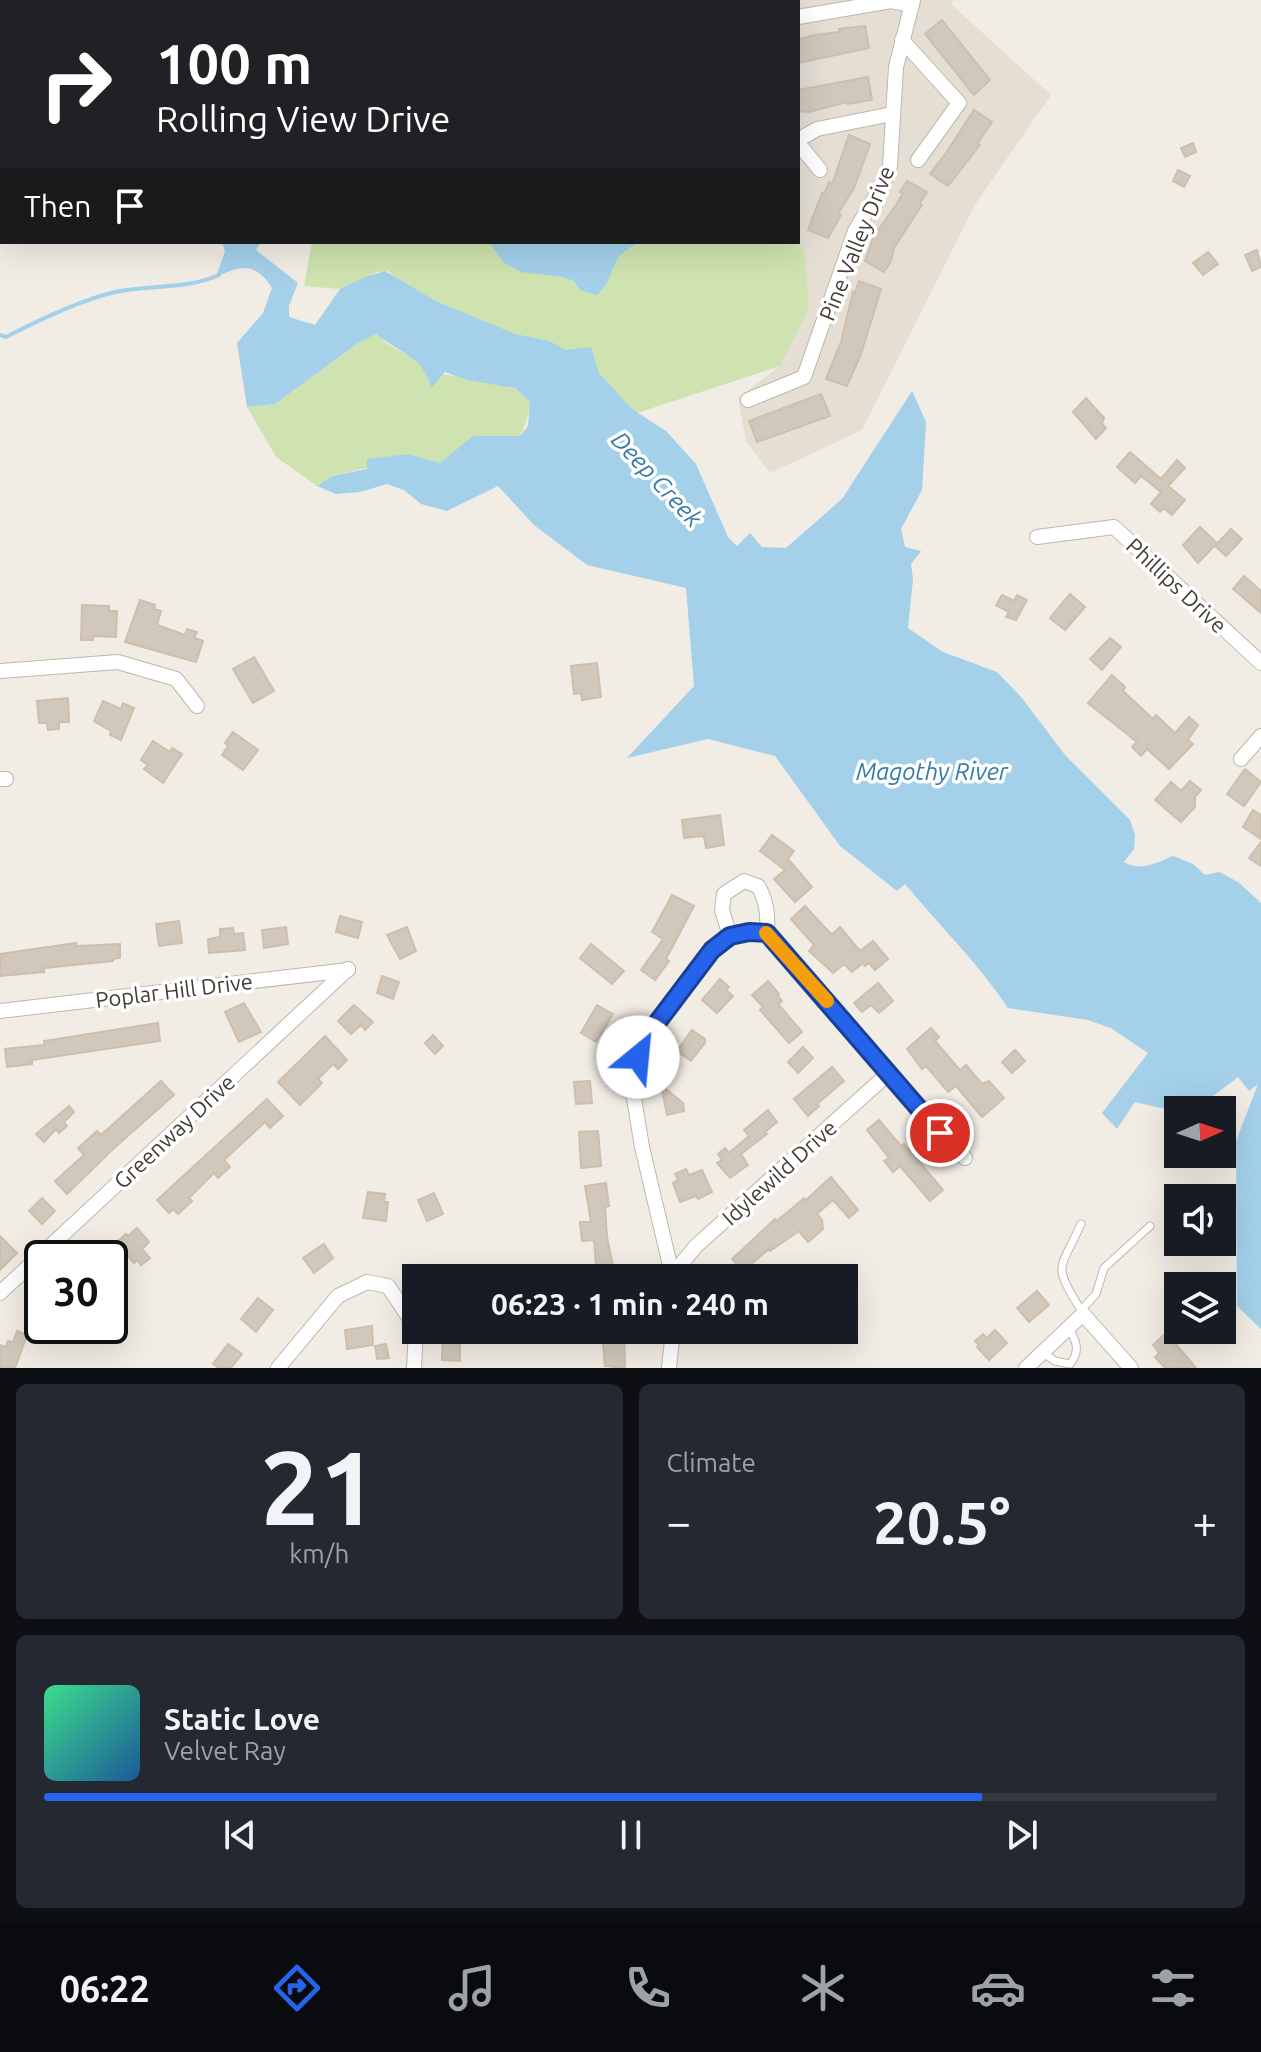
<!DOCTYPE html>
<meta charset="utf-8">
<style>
body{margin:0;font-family:Ubuntu,sans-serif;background:#242831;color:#f1f3f6;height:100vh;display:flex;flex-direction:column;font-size:30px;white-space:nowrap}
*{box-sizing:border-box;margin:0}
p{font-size:26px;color:#9ea1a6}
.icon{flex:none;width:44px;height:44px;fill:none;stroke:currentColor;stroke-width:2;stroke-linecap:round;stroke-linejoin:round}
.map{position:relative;height:1368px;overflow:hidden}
.panel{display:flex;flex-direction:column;gap:16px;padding:16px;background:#0d0f14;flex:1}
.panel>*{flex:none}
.hud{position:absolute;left:0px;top:0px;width:800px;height:244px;box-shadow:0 8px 32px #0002;background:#202124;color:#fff;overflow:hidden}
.needle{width:52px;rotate:87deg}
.tools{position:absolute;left:1164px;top:1096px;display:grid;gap:16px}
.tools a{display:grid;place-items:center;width:72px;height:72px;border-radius:0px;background:#171b24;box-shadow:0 8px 32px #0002;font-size:40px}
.speed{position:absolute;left:24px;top:1240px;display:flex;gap:16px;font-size:40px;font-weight:700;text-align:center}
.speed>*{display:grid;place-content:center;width:104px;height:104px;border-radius:50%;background:#171b24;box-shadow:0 8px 32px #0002;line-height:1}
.speed .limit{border:4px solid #111;border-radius:12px;background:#fff;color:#111}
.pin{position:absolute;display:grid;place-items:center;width:68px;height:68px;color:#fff;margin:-34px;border:4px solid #fff;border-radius:50%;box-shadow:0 2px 8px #0007}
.me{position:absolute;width:88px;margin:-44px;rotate:28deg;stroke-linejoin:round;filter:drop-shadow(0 0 6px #0008)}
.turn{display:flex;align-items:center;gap:28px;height:168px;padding:0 24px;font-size:36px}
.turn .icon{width:104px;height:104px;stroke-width:2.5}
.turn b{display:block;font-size:56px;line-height:68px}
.then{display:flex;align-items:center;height:76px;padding:0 24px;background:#0003;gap:16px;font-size:30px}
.big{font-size:60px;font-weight:700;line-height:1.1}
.panel .card{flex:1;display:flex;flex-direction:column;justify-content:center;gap:12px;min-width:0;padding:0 28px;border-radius:12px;background:#242831}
.panel .dial{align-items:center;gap:0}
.dial b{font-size:104px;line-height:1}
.song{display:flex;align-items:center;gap:24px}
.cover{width:96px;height:96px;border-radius:12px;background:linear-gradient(135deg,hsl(150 70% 55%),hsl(210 70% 35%))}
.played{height:8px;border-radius:4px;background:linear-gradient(90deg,#2563eb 80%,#363941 80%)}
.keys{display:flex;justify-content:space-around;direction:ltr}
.heat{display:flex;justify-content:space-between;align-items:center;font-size:44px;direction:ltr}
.panel .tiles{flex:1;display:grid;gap:16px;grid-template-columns:1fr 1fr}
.card:last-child{grid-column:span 2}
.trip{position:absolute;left:402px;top:1264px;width:456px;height:80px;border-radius:0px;background:#171b24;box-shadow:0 8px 32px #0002;font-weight:700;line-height:80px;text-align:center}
.tabs{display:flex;height:128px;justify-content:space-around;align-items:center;background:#090b0e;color:#9ea1a6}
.tabs .icon{width:56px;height:56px}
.tabs .selected{color:#2563eb}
.tabs b{font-size:36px;color:#f1f3f6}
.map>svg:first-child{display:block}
.residential{fill:#e4ded3}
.green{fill:#cee3af}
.water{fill:#a4d0ea}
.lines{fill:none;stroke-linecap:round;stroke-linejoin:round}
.stream{stroke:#a4d0ea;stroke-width:4}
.building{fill:#d1c8bb;stroke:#ccbfae;stroke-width:2}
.service-casing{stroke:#beb7ab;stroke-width:9}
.minor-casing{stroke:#beb7ab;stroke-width:16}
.service{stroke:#fff;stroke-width:7}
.minor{stroke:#fff;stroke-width:14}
.route-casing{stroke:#184099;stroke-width:20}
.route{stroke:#2563eb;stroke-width:14}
.slow{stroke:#f59e0b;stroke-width:14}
.labels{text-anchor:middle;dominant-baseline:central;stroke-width:7;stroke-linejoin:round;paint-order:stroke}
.street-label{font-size:22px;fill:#423c35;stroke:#fff}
.water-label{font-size:24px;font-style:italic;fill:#367ba6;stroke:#fff}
</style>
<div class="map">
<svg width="1261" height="1368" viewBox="0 0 1261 1368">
<rect width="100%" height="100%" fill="#f1ece4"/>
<polygon class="residential" points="596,0 953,0 952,5 1051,95 976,203 862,430 770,473 746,441 738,398 780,366 805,251 796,242 798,242 798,2"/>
<g class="green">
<polygon points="291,0 596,0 597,2 291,2"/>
<polygon points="312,242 796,242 804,250 809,308 780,366 625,417 501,331 401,284 389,271 377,272 340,289 304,286"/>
<path d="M376 334 387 344 412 357 428 373C438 372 509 385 516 389 521 391 526 398 530 402L529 413 520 437 473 436 440 464 408 454 367 460V468L332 476 317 486 276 457 247 407 275 404 358 343Z"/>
</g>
<g class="water">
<path d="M222 242H261L256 250 298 283 289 306V317L315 325 340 289 365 277 385 271 434 300 515 334 549 341 566 350 591 347 599 373 632 409 666 431 696 464 728 537 737 546 750 533 762 547 786 548 842 499 912 391 926 422 922 490 901 529 905 547 921 551 911 564 913 579 908 628 943 652 997 672 1022 698 1065 755 1130 820 1135 835 1134 849 1124 862C1140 872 1156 863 1173 856L1193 864 1205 875 1219 872 1238 882 1261 903V1329L1237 1306 1236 1141 1258 1084 1249 1091 1238 1077 1195 1110 1178 1112 1135 1102 1117 1129 1102 1113 1148 1053 1111 1028 1088 1020 1008 1008C978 963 939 925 905 884L897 891 840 846 775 756 708 739 627 758 694 686 686 588 587 565 534 525 498 486 447 511 421 504 404 490 387 484 360 492 336 494 317 486 332 476 367 469V459L408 454 440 463 473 436H520L528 426 530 402 515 388 467 380 445 372 431 388C424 356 399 353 376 334L358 343 275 404 247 407 237 343 263 313 272 288C255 262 242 265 216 277L225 251Z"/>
<path d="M489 242H638C632 247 620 253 617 260 610 272 609 287 596 295L580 290 574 281 563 277 521 272 504 263Z"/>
</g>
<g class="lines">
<path class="stream" d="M0 335 6 337C37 321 81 300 115 292 148 285 189 289 219 275"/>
</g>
<g class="building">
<polygon points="942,20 990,80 974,95 925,34"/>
<polygon points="865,26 869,48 798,63 798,40 814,35 840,32 839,29 845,28"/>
<polygon points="868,77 872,100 847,104 846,102 809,112 798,111 798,90"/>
<polygon points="974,110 992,122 977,144 980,145 948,186 930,174 946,153"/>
<polygon points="849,135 870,144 854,188 838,214 841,215 828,238 808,230 822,193 824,194 829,182 832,184"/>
<polygon points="1193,143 1196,152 1185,157 1181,148"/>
<polygon points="1178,170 1190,176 1184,187 1173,181"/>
<polygon points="907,181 927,192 920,203 922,205 894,248 891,261 884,272 865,261 874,236 896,205 903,193 900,192"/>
<polygon points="1257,250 1261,267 1252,271 1245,255"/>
<polygon points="1208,252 1218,264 1203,275 1193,263"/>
<polygon points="859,281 881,289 861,354 847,386 826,379 841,342 853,292 855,293"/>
<polygon points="821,394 830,416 757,442 749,421"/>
<polygon points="1086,398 1104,418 1102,424 1106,428 1096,439 1073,412"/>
<polygon points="1130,452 1161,479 1177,460 1185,468 1168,486 1185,500 1172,515 1164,508 1160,512 1151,504 1161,492 1141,476 1135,483 1117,467"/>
<polygon points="1200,527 1217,543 1198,563 1183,545"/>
<polygon points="1231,529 1242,539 1226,556 1215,546"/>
<polygon points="1244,576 1261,591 1261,613 1233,589"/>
<polygon points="1070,594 1085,607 1065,630 1050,618"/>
<polygon points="1002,595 1014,601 1017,595 1027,600 1016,620 1006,617 1009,612 996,605"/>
<polygon points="140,600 155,605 154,609 161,611 157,625 185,635 187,629 197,632 194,638 203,641 196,662 125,642"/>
<polygon points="82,605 109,606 109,611 117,611 116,637 93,636 93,640 81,640"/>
<polygon points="1110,638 1121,647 1102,670 1090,659"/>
<polygon points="254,657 274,691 253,703 233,669"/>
<polygon points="597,663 601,697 582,700 581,693 574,694 571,666"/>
<polygon points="1112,675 1125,687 1123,691 1153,719 1156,715 1175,733 1189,717 1198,725 1188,740 1193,744 1169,769 1147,749 1141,756 1132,747 1137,742 1088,703"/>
<polygon points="68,698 69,722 59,722 59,729 48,730 47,723 39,723 37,701"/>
<polygon points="103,701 121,709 123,703 134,708 121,740 110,735 111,731 94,721"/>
<polygon points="233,732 258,750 243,770 222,755 228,746 225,743"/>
<polygon points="153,741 170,752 172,748 182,754 163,783 144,769 148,765 141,760"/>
<polygon points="1245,769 1261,782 1244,806 1227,794"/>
<polygon points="1190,781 1201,790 1195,797 1195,807 1181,822 1155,800 1171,782 1181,791"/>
<polygon points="1253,810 1261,815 1261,839 1243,827"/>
<polygon points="720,815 724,845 706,848 704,836 684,838 682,820"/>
<polygon points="772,835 794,851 788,859 812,887 795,902 774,879 785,870 760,851"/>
<polygon points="1261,842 1261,866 1249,858"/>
<polygon points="672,895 694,906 666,959 669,961 655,980 641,970 663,939 652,932"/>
<polygon points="805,906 830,933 833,934 840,927 860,951 873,941 888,959 875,970 869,963 865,966 863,963 852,972 844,964 833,973 809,951 814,945 791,919"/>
<polygon points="340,916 362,922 358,938 336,932"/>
<polygon points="179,921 182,943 159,946 156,924"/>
<polygon points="286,927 288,944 264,948 262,930"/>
<polygon points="407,927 416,951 400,959 387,935"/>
<polygon points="233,928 234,934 243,933 245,950 209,953 208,939 220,937 220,929"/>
<polygon points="76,943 76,946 120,944 120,958 113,959 113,961 44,968 44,972 0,976 0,954"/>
<polygon points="591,944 624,971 612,984 580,958"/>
<polygon points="382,976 399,982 393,999 377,993"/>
<polygon points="720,979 729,987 726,990 733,996 717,1013 702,1000"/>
<polygon points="768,981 779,994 777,995 782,1001 778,1004 802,1032 789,1043 760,1010 763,1007 752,995"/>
<polygon points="878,983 893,1001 879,1013 871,1005 862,1012 854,1003"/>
<polygon points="244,1003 261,1032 239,1042 225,1012"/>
<polygon points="354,1005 373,1022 365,1030 361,1025 351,1034 338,1021"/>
<polygon points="597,1005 613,1014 596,1042 581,1033"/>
<polygon points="158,1023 160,1041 32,1060 32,1064 7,1067 5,1049 45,1045 44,1041"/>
<polygon points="931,1028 939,1037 935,1041 960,1070 966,1065 982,1084 989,1081 1004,1098 982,1117 956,1086 948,1092 926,1066 922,1069 907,1049"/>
<polygon points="692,1030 705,1039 705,1043 691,1061 677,1051"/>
<polygon points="433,1035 443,1046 435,1054 425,1043"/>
<polygon points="325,1036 347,1060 338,1069 333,1064 318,1079 322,1083 300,1105 278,1082"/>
<polygon points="803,1047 813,1058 798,1073 788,1062"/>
<polygon points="1015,1050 1025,1061 1012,1073 1002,1062"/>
<polygon points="832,1067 844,1081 817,1104 819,1106 808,1116 794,1099"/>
<polygon points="161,1081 174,1095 113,1149 67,1194 55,1181 84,1155 78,1148 97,1131 101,1135"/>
<polygon points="590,1081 592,1103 576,1104 574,1082"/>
<polygon points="661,1085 683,1103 684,1111 667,1115"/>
<polygon points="267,1099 283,1116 270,1128 265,1122 224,1160 230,1167 218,1178 214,1173 189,1198 192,1201 178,1214 173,1209 169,1213 157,1200"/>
<polygon points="69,1106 74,1112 64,1122 67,1126 59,1133 56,1129 44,1142 36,1134"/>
<polygon points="768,1110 777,1122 765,1132 767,1134 741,1154 748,1165 730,1178 717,1163 722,1160 718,1154 725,1148 729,1153 749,1136 744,1130"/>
<polygon points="879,1120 902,1147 904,1144 943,1190 930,1201 900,1166 893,1172 884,1161 889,1158 867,1130"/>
<polygon points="598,1131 601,1166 581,1168 579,1132"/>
<polygon points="686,1169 689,1175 702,1170 712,1192 698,1199 696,1196 680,1202 673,1183 678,1180 675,1174"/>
<polygon points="831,1177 858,1210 849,1218 833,1200 817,1214 822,1220 823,1229 808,1242 799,1231 770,1251 769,1249 743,1271 732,1259 775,1219 777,1221 804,1198 806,1200"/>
<polygon points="606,1183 609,1206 605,1207 607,1237 615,1276 597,1278 594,1240 582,1241 580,1222 591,1222 585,1186"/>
<polygon points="368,1192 385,1194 384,1202 388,1202 386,1221 363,1218"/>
<polygon points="434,1193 443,1214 427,1221 418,1200"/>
<polygon points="42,1198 55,1211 42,1224 29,1211"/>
<polygon points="137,1228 149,1242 142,1249 150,1258 141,1265 137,1260 134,1263 128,1256 110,1272 110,1256 106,1252 126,1234 128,1236"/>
<polygon points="0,1236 17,1253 0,1270"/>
<polygon points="324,1244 333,1258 314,1273 303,1258"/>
<polygon points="1037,1291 1049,1305 1029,1322 1017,1308"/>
<polygon points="258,1298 273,1310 256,1332 241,1319"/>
<polygon points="372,1326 373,1345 347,1349 345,1330"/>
<polygon points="1171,1329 1179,1338 1174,1342 1196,1368 1165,1368 1155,1357 1159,1353 1153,1345"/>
<polygon points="443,1330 460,1330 460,1361 442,1360"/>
<polygon points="607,1330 624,1330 625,1368 605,1366 602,1333 608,1333"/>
<polygon points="995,1330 1007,1343 989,1360 977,1347 979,1345 975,1341 983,1334 987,1338"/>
<polygon points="17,1331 27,1335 15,1368 0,1367 0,1345 6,1347 8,1341 13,1342"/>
<polygon points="228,1344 242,1354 231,1368 219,1368 213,1364"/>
<polygon points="386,1344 389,1358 377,1359 375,1346"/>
</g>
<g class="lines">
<defs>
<g id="service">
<path d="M1081 1224C1059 1273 1052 1262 1082 1312"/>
<polyline points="1081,1310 1096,1294 1104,1268 1150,1226"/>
<path d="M1043 1353 1055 1361 1070 1364C1081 1351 1076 1341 1069 1328"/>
</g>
<g id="minor">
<polyline points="685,0 686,2"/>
<polyline points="798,17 891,1 912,5"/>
<polyline points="902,40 959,103 918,160"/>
<polyline points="798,140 817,129 892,114"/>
<polyline points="798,143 820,170"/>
<polyline points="748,400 804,377 855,231 885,180 890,166 896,67 913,0"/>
<polyline points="1037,537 1114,527 1261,663"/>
<polyline points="0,671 118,662 176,679 197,706"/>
<polyline points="1241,759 1261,736"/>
<polyline points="0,779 6,779"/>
<path d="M730 936 722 910 724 894 744 881 758 886C767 901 768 916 767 933"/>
<polyline points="0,1011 348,970"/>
<polyline points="673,1274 696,1246 889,1073"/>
<polyline points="673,1278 642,1147 631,1080 647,1036 712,950 730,936 749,932 767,933 940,1133 965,1158"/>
<polyline points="0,1293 348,969"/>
<polyline points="278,1368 338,1296 367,1282 388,1286 416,1328"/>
<polyline points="414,1368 416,1330"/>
<polyline points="669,1368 673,1330"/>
<polyline points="1026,1368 1083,1314 1131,1368"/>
</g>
</defs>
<use href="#service" class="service-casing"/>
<use href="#minor" class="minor-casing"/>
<use href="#service" class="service"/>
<use href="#minor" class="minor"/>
</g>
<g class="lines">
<defs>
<polyline id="route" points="638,1057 647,1036 712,950 730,936 749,932 767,933 940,1133"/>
</defs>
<use href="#route" class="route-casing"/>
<use href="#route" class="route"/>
<polyline class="slow" points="766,933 827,1001"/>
</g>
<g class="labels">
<g class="street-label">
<text transform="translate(856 243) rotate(-68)">Pine Valley Drive</text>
<text transform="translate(1177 585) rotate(43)">Phillips Drive</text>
<text transform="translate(174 990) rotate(-7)">Poplar Hill Drive</text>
<text transform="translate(174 1131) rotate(-43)">Greenway Drive</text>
<text transform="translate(779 1172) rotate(-42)">Idylewild Drive</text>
</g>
<g class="water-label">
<text transform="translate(657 479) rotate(47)">Deep Creek</text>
<text x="932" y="771">Magothy River</text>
</g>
</g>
</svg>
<div class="tools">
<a><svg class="needle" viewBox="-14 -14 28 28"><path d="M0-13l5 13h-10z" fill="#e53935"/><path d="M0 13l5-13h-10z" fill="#9ea1a6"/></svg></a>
<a><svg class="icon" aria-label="sound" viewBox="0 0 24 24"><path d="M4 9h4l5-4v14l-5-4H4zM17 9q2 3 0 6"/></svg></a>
<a><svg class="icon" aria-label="layers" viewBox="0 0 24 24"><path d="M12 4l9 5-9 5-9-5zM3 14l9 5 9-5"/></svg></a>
</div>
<div class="speed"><div class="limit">30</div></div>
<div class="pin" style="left:940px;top:1133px;background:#d93025"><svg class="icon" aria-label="arrive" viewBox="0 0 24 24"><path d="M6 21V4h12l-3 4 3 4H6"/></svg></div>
<svg class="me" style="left:638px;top:1057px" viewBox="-20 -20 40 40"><circle r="19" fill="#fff"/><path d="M0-13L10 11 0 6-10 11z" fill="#2563eb"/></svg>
<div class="trip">06:23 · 1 min · 240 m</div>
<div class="hud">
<div class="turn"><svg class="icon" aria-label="right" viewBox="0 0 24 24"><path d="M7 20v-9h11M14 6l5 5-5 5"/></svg><div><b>100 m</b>Rolling View Drive</div></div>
<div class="then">Then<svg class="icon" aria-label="arrive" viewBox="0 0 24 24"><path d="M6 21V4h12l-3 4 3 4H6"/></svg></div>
</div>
</div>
<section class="panel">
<div class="tiles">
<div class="card dial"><b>21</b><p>km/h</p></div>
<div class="card"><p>Climate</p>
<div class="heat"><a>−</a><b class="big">20.5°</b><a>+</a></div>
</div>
<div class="card">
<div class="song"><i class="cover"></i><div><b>Static Love</b><p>Velvet Ray</p></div></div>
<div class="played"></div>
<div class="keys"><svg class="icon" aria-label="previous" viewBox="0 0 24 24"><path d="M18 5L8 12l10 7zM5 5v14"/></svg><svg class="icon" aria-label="pause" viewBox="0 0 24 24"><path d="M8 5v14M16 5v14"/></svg><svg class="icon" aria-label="next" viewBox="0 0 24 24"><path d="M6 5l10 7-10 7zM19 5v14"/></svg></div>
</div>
</div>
</section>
<nav class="tabs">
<b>06:22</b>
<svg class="icon selected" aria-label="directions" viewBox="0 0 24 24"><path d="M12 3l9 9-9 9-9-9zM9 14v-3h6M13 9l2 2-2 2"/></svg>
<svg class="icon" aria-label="music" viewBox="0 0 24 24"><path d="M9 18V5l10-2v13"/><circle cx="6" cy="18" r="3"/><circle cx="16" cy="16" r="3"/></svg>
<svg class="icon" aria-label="phone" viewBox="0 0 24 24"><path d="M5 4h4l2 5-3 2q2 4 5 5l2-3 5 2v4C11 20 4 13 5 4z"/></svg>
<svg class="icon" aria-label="climate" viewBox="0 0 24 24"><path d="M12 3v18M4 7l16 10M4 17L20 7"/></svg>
<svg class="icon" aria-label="car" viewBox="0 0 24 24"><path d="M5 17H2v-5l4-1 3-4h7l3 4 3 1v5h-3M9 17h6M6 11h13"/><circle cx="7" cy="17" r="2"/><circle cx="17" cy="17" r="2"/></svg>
<svg class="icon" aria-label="filters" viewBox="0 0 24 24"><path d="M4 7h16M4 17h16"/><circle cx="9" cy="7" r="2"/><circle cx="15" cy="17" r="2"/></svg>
</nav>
